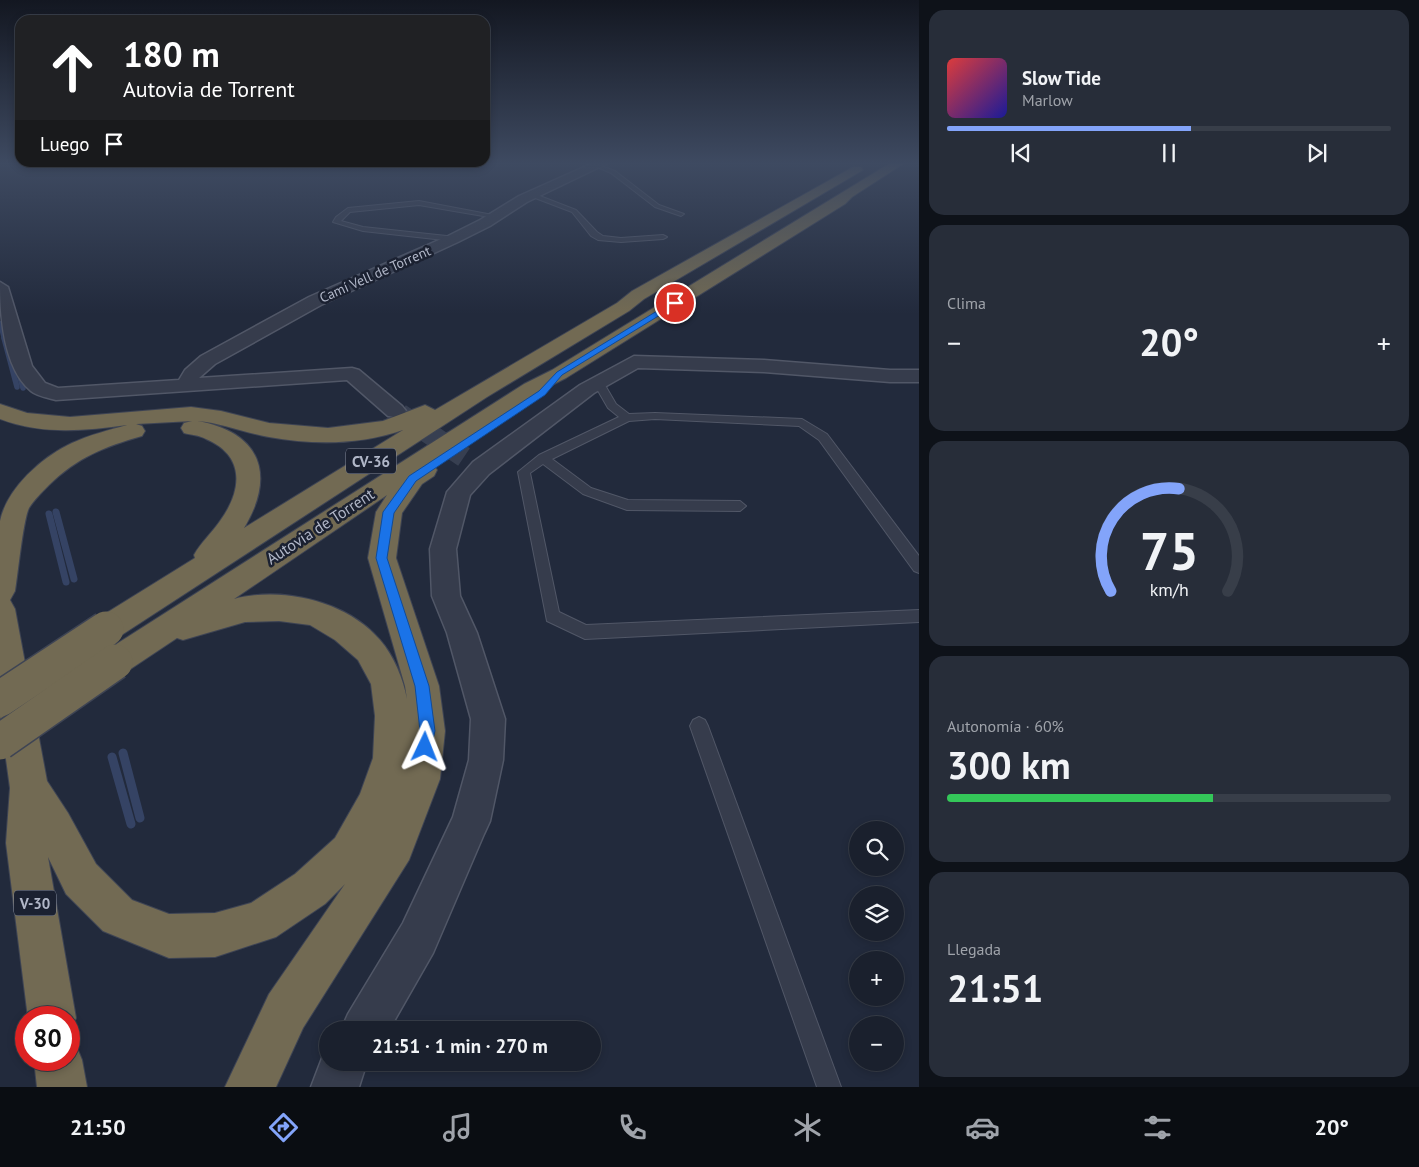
<!DOCTYPE html>
<html lang="es">
<meta charset="utf-8">
<style>
body{margin:0;font-family:"PT Sans",sans-serif;background:#272d39;color:#f1f3f6;height:100vh;display:flex;flex-direction:column;font-size:19px;white-space:nowrap}
*{box-sizing:border-box;margin:0}
p{font-size:16px;color:#9fa3aa}
.icon{flex:none;width:28px;height:28px;fill:none;stroke:currentColor;stroke-width:2;stroke-linecap:round;stroke-linejoin:round}
.map{position:relative;flex:1;overflow:hidden}
.sheet{display:flex;flex-direction:column;gap:10px;padding:10px;background:#0e1219;width:500px}
.sheet>*{flex:none}
.hud{position:absolute;left:15px;top:15px;width:475px;height:152px;border-radius:15px;box-shadow:0 2px 8px #0003,0 0 0 1px #383e49;background:#202124;color:#fff;overflow:hidden}
.fabs{position:absolute;left:849px;top:821px;display:grid;gap:10px}
.fabs a{display:grid;place-items:center;width:55px;height:55px;border-radius:50%;background:#1a202d;box-shadow:0 2px 8px #0003,0 0 0 1px #383e49;font-size:25px}
.speed{position:absolute;left:15px;top:1006px;display:flex;gap:10px;font-size:25px;font-weight:700;text-align:center}
.speed>*{display:grid;place-content:center;width:65px;height:65px;border-radius:50%;background:#1a202d;box-shadow:0 2px 8px #0003,0 0 0 1px #383e49;line-height:1}
.speed .limit{border:8px solid #d22;background:#fff;color:#111}
.pin{position:absolute;display:grid;place-items:center;width:42px;height:42px;color:#fff;margin:-21px;border:2px solid #fff;border-radius:50%;box-shadow:0 1px 5px #0007}
.me{position:absolute;width:55px;margin:-28px;rotate:2deg;stroke-linejoin:round;filter:drop-shadow(0 0 4px #0008)}
.turn{display:flex;align-items:center;gap:18px;height:105px;padding:0 25px;font-size:22px}
.turn .icon{width:65px;height:65px;stroke-width:2.5}
.turn b{display:block;font-size:35px;line-height:42px}
.then{display:flex;align-items:center;height:48px;padding:0 25px;background:#0003;gap:10px;font-size:19px}
.big{font-size:38px;font-weight:800;line-height:1.1}
.sheet .widget{flex:1;display:flex;flex-direction:column;justify-content:center;gap:8px;min-width:0;padding:0 18px;border-radius:15px;background:#272d39}
.sheet .dial{align-items:center;gap:0}
.dial svg{height:130px;overflow:visible;fill:none;stroke:#383e49;stroke-width:7;stroke-linecap:round;text-anchor:middle}
.dial text{fill:#f1f3f6;stroke:none}
.song{display:flex;align-items:center;gap:15px}
.cover{width:60px;height:60px;border-radius:8px;background:linear-gradient(135deg,hsl(0 70% 55%),hsl(240 70% 35%))}
.played{height:5px;border-radius:2px;background:linear-gradient(90deg,#83a4fa 55%,#383e49 55%)}
.keys{display:flex;justify-content:space-around;direction:ltr}
.heat{display:flex;justify-content:space-between;align-items:center;font-size:28px;direction:ltr}
.charge{height:8px;border-radius:4px;background:linear-gradient(90deg,#34c759 60%,#383e49 0)}
.trip{position:absolute;left:319px;top:1021px;width:282px;height:50px;border-radius:25px;background:#1a202d;box-shadow:0 2px 8px #0003,0 0 0 1px #383e49;font-weight:800;line-height:50px;text-align:center}
.menu{display:flex;height:80px;justify-content:space-around;align-items:center;background:#0a0d12;color:#9fa3aa}
.menu .icon{width:35px;height:35px}
.menu .active{color:#83a4fa}
.menu b{font-size:22px;color:#f1f3f6}
main{display:flex;flex:1;min-height:0}
.map>svg:first-child{display:block}
.lines{fill:none;stroke-linecap:round;stroke-linejoin:round}
.stream-far3{stroke:#354364;stroke-width:4.5}
.stream-far2{stroke:#354364;stroke-width:5.5}
.stream-far1{stroke:#354364;stroke-width:7}
.stream{stroke:#354364;stroke-width:9}
.street-tunnel{stroke:#373f51;stroke-width:21;stroke-dasharray:21 10;stroke-linecap:butt}
.lane-casing{stroke:#515767;stroke-width:2}
.street-casing{stroke:#515767;stroke-width:3}
.highway-casing{stroke:#3e4454;stroke-width:2}
.lane{fill:#363c4c;fill-rule:evenodd}
.street{fill:#363c4c;fill-rule:evenodd}
.highway{fill:#726a53;fill-rule:evenodd}
.highway-bridge-casing{stroke:#3e4454;stroke-width:38;stroke-linecap:butt}
.highway-bridge{stroke:#726a53;stroke-width:35}
.route{fill:#1a73e8;stroke:#114b97}
.labels{text-anchor:middle;dominant-baseline:central;stroke-width:5;stroke-linejoin:round;paint-order:stroke}
.far-street-label{font-size:14px;fill:#b1b7c8;stroke:#1b2131}
.shield{fill:#1b2131;stroke:#848a9b;stroke-width:1}
.shield-label{font-size:15px;font-weight:bold;fill:#b1b7c8}
.street-label{font-size:16px;fill:#b1b7c8;stroke:#1b2131}
</style>
<main>
<div class="map">
<svg width="919" height="1087" viewBox="0 0 919 1087">
<rect width="100%" height="100%" fill="#222a3c"/>
<g class="lines">
<polyline class="stream-far3" points="0,323 4,339"/>
<g class="stream-far2">
<polyline points="4,338 17,387"/>
<polyline points="18,371 23,388"/>
</g>
<g class="stream-far1">
<polyline points="56,512 74,579"/>
<polyline points="49,514 66,582"/>
</g>
<g class="stream">
<polyline points="123,753 140,818"/>
<polyline points="112,757 131,824"/>
</g>
<polyline class="street-tunnel" points="400,414 464,457"/>
<defs>
<g id="lane">
<polygon points="595,164 615,171 659,205 684,214 681,216 655,207 611,173 595,166"/>
<polygon points="532,193 576,210 597,232 603,236 621,238 663,235 667,237 663,239 621,242 598,240 591,236 572,212 530,196"/>
<polygon points="419,201 498,216 495,218 419,205 350,212 341,221 363,227 456,237 456,241 453,241 363,231 333,222 336,217 348,208"/>
<polygon points="598,379 602,380 616,404 629,414 655,413 802,419 827,434 919,556 919,573 914,571 819,440 799,426 655,419 629,421 552,459 591,488 628,500 740,501 746,506 740,511 627,510 583,494 543,464 530,473 559,612 586,625 919,610 919,622 585,639 547,621 518,472 539,455 619,417 608,408 593,382"/>
<polygon points="699,717 705,720 708,726 841,1087 817,1087 690,726 693,720"/>
</g>
<g id="street">
<path d="M595 162H610L527 202 490 226 458 242 321 305 215 364 199 378 352 368 359 370 402 406 406 411 402 416 395 417 388 416 347 380 56 400C49 398 37 396 31 391 3 368 0 314 0 282L8 287 32 366 45 383 58 388 179 380 185 370 201 356 309 297 448 236 480 220 519 196Z"/>
<polygon points="634,356 764,360 890,370 919,370 919,382 890,382 764,372 638,368 594,393 489,474 470,495 456,549 460,596 477,633 505,719 503,760 490,821 484,834 433,953 389,1030 341,1030 348,1014 403,923 453,817 469,760 471,719 447,633 432,596 430,549 447,492 473,462 580,385"/>
<polygon points="327,1045 328,1062 367,1062 359,1087 311,1087"/>
</g>
<g id="highway">
<path d="M892 162H906L852 197 845 204 566 378 538 392 433 464 437 470 434 476 422 484 402 513 396 558 439 686 445 731 440 779 409 860 303 1028 276 1087H225L269 994 345 884 325 904 276 937 215 957 169 958 103 931 66 894 48 857 76 1018 69 1034V1018H28L6 843 10 788 0 716V521C7 488 42 457 72 443 89 435 109 430 127 425 84 431 42 435 0 419V404L27 413 70 417 191 407 221 411 269 423 328 428 383 421 425 405 435 410 617 303 632 291 853 167H861L863 170 644 299 629 311 487 397 117 638 106 642 95 638 90 629 95 620 195 558 194 555C201 542 212 533 220 521 242 491 246 456 206 439 199 435 191 435 184 433L181 428 184 423 192 421 136 424 142 426 145 431 142 436C104 447 78 457 49 485 42 492 34 500 29 508 23 520 18 574 15 591L10 600 15 609 47 781 68 813 96 864 132 900 169 914 215 913 251 903 295 874 335 838 360 794 373 758 375 716 371 684 358 660 335 640 310 625 279 621 245 622 183 640 177 638 126 672 115 677 104 672 99 662 104 652 524 384 552 370ZM197 421C222 423 245 433 269 437 313 445 360 445 403 430L244 528C276 475 261 432 197 421ZM387 495 376 512 368 558 405 686 407 699C403 679 394 656 380 640 347 601 282 586 234 599Z"/>
<polygon points="69,1040 75,1043 82,1060 87,1087 37,1087 34,1060 69,1060"/>
</g>
</defs>
<use href="#lane" class="lane-casing"/>
<use href="#street" class="street-casing"/>
<use href="#highway" class="highway-casing"/>
<use href="#lane" class="lane"/>
<use href="#street" class="street"/>
<use href="#highway" class="highway"/>
<defs>
<g id="highway-bridge">
<polyline points="0,699 106,629"/>
<polyline points="0,742 115,662"/>
</g>
</defs>
<use href="#highway-bridge" class="highway-bridge-casing"/>
<use href="#highway-bridge" class="highway-bridge"/>
</g>
<linearGradient id="sky" x2="0" y2="1"><stop stop-color="#131721"/><stop offset="0.52" stop-color="#3e4a61"/><stop offset="1" stop-color="#3e4a61" stop-opacity="0"/></linearGradient>
<rect width="919" height="314" fill="url(#sky)"/>
<polygon class="route" points="675,300 678,301 678,304 562,375 545,395 416,481 394,513 387,558 429,686 435,731 430,752 425,754 420,752 418,747 420,731 415,686 376,558 383,512 409,476 539,391 557,372"/>
<g class="labels">
<g class="far-street-label">
<text transform="translate(375 274) rotate(-24)">Camí Vell de Torrent</text>
</g>
<g class="shield">
<rect x="346" y="448.5" width="50" height="25" rx="4"/>
<rect x="14" y="890.5" width="42" height="25" rx="4"/>
</g>
<g class="shield-label">
<text x="371" y="461">CV-36</text>
<text x="35" y="903">V-30</text>
</g>
<g class="street-label">
<text transform="translate(320 526) rotate(-33)">Autovia de Torrent</text>
</g>
</g>
</svg>
<div class="fabs">
<a><svg class="icon" aria-label="search" viewBox="0 0 24 24"><circle cx="10" cy="10" r="6"/><path d="M15 15l6 6"/></svg></a>
<a><svg class="icon" aria-label="layers" viewBox="0 0 24 24"><path d="M12 4l9 5-9 5-9-5zM3 14l9 5 9-5"/></svg></a>
<a>+</a>
<a>−</a>
</div>
<div class="speed"><div class="limit">80</div></div>
<div class="pin" style="left:675px;top:303px;background:#d93025"><svg class="icon" aria-label="arrive" viewBox="0 0 24 24"><path d="M6 21V4h12l-3 4 3 4H6"/></svg></div>
<svg class="me" style="left:425px;top:747px" viewBox="-20 -20 40 40"><path d="M0-17L14 15 0 8-14 15z" fill="#1a73e8" stroke="#fff" stroke-width="4"/></svg>
<div class="trip">21:51 · 1 min · 270 m</div>
<div class="hud">
<div class="turn"><svg class="icon" aria-label="ahead" viewBox="0 0 24 24"><path d="M12 20V5M6 11l6-6 6 6"/></svg><div><b>180 m</b>Autovia de Torrent</div></div>
<div class="then">Luego<svg class="icon" aria-label="arrive" viewBox="0 0 24 24"><path d="M6 21V4h12l-3 4 3 4H6"/></svg></div>
</div>
</div>
<section class="sheet">
<div class="widget">
<div class="song"><i class="cover"></i><div><b>Slow Tide</b><p>Marlow</p></div></div>
<div class="played"></div>
<div class="keys"><svg class="icon" aria-label="previous" viewBox="0 0 24 24"><path d="M18 5L8 12l10 7zM5 5v14"/></svg><svg class="icon" aria-label="pause" viewBox="0 0 24 24"><path d="M8 5v14M16 5v14"/></svg><svg class="icon" aria-label="next" viewBox="0 0 24 24"><path d="M6 5l10 7-10 7zM19 5v14"/></svg></div>
</div>
<div class="widget"><p>Clima</p>
<div class="heat"><a>−</a><b class="big">20°</b><a>+</a></div>
</div>
<div class="widget dial"><svg viewBox="0 0 100 80">
<path d="M14 69A42 42 0 1 1 86 69"/>
<path d="M14 69A42 42 0 0 1 56 6" stroke="#83a4fa"/>
<text x="50" y="56" font-size="32" font-weight="700">75</text>
<text x="50" y="72" font-size="11">km/h</text>
</svg></div>
<div class="widget"><p>Autonomía · 60%</p><b class="big">300 km</b><div class="charge"></div></div>
<div class="widget"><p>Llegada</p><b class="big">21:51</b></div>
</section>
</main>
<nav class="menu">
<b>21:50</b>
<svg class="icon active" aria-label="directions" viewBox="0 0 24 24"><path d="M12 3l9 9-9 9-9-9zM9 14v-3h6M13 9l2 2-2 2"/></svg>
<svg class="icon" aria-label="music" viewBox="0 0 24 24"><path d="M9 18V5l10-2v13"/><circle cx="6" cy="18" r="3"/><circle cx="16" cy="16" r="3"/></svg>
<svg class="icon" aria-label="phone" viewBox="0 0 24 24"><path d="M5 4h4l2 5-3 2q2 4 5 5l2-3 5 2v4C11 20 4 13 5 4z"/></svg>
<svg class="icon" aria-label="climate" viewBox="0 0 24 24"><path d="M12 3v18M4 7l16 10M4 17L20 7"/></svg>
<svg class="icon" aria-label="car" viewBox="0 0 24 24"><path d="M5 17H2v-5l4-1 3-4h7l3 4 3 1v5h-3M9 17h6M6 11h13"/><circle cx="7" cy="17" r="2"/><circle cx="17" cy="17" r="2"/></svg>
<svg class="icon" aria-label="filters" viewBox="0 0 24 24"><path d="M4 7h16M4 17h16"/><circle cx="9" cy="7" r="2"/><circle cx="15" cy="17" r="2"/></svg>
<b>20°</b>
</nav>
